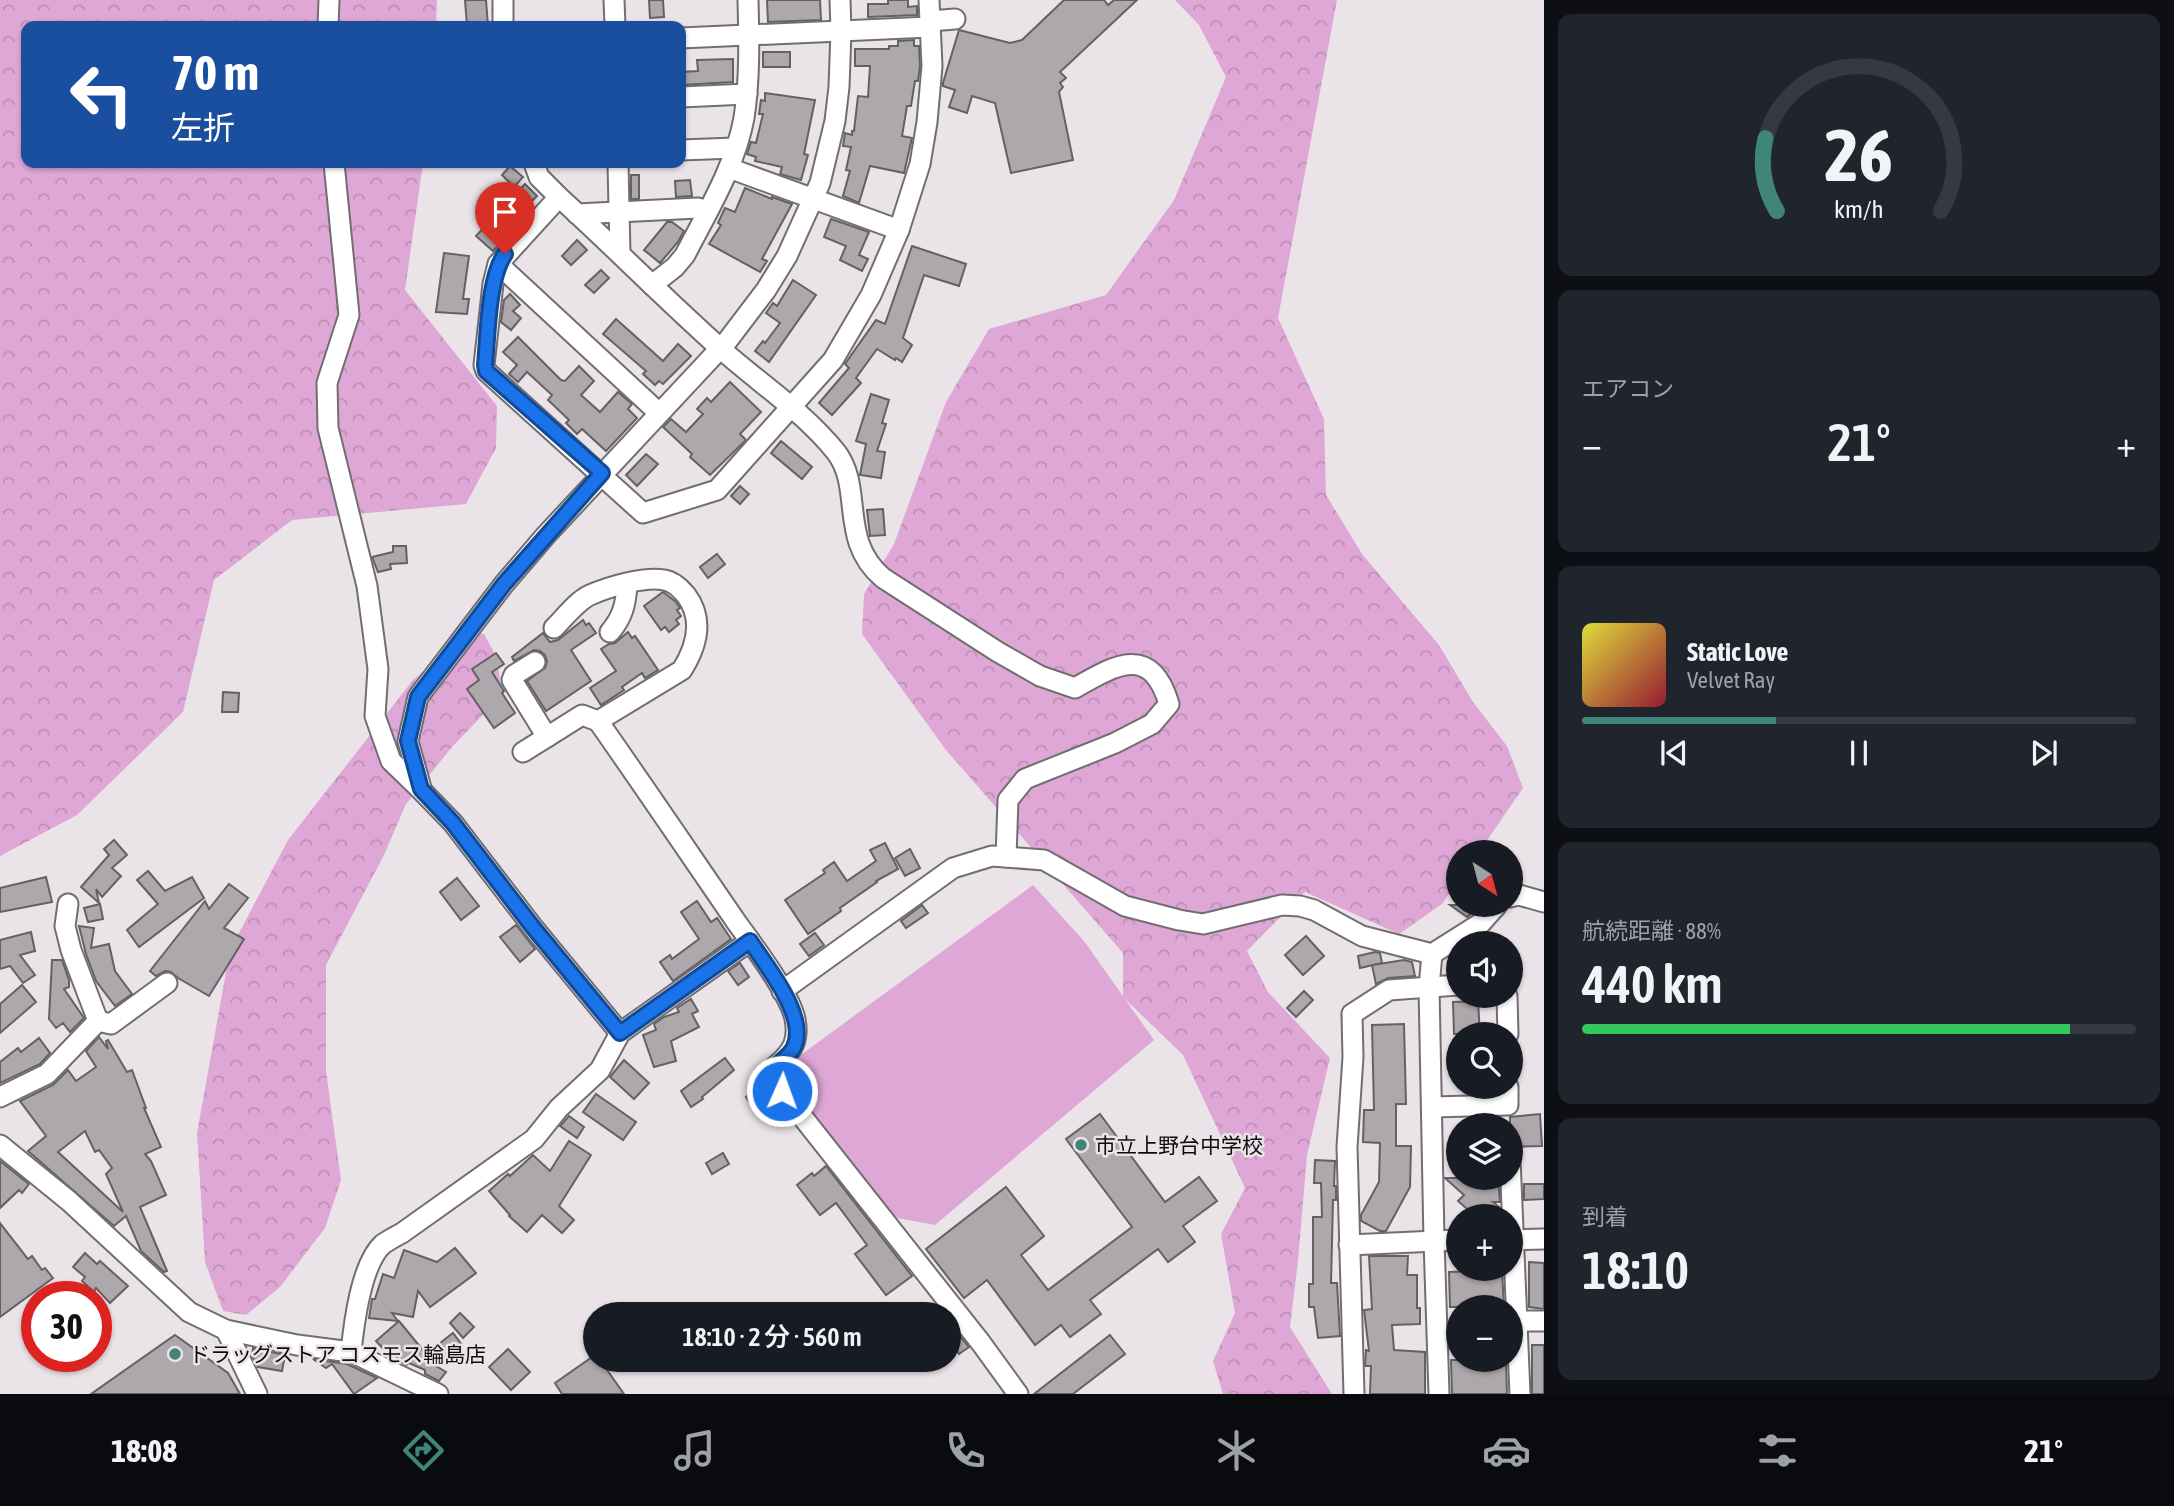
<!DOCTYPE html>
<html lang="ja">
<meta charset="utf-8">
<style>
body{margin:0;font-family:"Asap Condensed","Noto Sans JP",sans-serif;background:#20242c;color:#f1f3f6;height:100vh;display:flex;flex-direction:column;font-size:26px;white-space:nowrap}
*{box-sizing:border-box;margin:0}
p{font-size:23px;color:#9ea1a6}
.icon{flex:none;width:38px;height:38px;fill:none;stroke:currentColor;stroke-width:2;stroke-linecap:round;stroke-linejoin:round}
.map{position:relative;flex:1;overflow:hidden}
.side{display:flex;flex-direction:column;gap:14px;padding:14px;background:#0d0f14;width:630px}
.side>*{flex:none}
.guide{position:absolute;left:21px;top:21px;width:665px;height:147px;border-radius:14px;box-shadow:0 2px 5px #0004;background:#1a4fa0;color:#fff;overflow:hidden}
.needle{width:46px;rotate:144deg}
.fabs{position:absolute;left:1446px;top:840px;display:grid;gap:14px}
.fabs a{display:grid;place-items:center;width:77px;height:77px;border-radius:50%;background:#171b24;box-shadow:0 2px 5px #0004;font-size:35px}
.speed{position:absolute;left:21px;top:1281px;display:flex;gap:14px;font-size:35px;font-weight:700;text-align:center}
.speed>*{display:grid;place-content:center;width:91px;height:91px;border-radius:50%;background:#171b24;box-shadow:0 2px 5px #0004;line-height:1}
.speed .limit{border:10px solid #d22;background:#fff;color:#111}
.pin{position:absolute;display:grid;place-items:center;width:60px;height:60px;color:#fff;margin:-72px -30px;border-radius:50% 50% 50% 0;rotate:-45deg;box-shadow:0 0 7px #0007}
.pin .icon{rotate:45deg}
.me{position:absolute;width:77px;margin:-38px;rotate:2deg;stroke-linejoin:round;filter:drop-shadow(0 0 5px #0008)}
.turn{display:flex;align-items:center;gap:24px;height:147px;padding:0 35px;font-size:32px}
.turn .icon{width:91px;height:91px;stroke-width:2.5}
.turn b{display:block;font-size:49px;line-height:60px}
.big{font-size:52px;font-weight:600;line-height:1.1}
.side .tile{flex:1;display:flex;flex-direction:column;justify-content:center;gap:10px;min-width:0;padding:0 24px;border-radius:14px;background:#20242c}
.side .dial{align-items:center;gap:0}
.dial svg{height:182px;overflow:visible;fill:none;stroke:#363941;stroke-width:7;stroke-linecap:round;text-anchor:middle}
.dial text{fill:#f1f3f6;stroke:none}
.song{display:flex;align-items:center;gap:21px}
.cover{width:84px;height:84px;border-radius:10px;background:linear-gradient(135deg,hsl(60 70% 55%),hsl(350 70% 35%))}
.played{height:7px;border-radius:4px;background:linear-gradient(90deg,#40857a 35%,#363941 35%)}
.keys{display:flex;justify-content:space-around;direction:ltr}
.heat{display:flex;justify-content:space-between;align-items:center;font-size:38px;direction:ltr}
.charge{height:10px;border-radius:5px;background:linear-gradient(90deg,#34c759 88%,#363941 0)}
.trip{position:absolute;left:583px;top:1302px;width:378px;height:70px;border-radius:35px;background:#171b24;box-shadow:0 2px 5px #0004;font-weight:600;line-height:70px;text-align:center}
.menu{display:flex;height:112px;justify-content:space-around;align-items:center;background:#090b0e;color:#9ea1a6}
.menu .icon{width:49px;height:49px}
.menu .current{color:#40857a}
.menu b{font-size:32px;color:#f1f3f6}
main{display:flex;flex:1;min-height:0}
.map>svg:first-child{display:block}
.forest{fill:url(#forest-crowns)}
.pitch{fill:#dfa7d6}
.building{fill:#ada8ac;stroke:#646063;stroke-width:2;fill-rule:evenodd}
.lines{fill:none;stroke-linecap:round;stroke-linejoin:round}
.minor-casing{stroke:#726d71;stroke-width:23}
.minor{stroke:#fff;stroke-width:19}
.route-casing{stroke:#114b97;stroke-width:18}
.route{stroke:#1a73e8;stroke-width:12}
.poi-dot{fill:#40857a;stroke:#eae4e9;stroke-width:2.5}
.labels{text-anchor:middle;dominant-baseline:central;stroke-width:5;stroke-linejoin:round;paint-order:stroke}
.poi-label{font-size:21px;fill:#0c0b0c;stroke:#eae4e9;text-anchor:start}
</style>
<main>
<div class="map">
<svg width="1544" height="1394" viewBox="0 0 1544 1394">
<defs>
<pattern id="forest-crowns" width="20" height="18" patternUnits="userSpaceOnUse" patternTransform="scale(1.75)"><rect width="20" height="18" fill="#dfa7d6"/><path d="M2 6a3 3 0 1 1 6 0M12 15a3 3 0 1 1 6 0" fill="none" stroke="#be8eb6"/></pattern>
</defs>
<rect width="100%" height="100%" fill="#eae4e9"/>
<g class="forest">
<polygon points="0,0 437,0 436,26 26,26 26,163 423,163 405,290 497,406 496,448 466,504 292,520 214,580 183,712 77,815 0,856"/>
<polygon points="1175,0 1337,0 1278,318 1324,419 1326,495 1362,554 1439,645 1473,702 1507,746 1523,788 1479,852 1458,852 1458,881 1442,904 1399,934 1305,892 1247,951 1268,992 1330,1058 1307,1155 1298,1261 1290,1327 1332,1394 1223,1394 1213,1361 1235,1313 1221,1234 1245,1188 1183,1055 1123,997 1123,953 946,750 862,634 864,594 894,544 946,402 989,329 1106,295 1174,200 1226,77 1199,25"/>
<polygon points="470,632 484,634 497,658 502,695 452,747 406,804 384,855 326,965 326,1071 341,1180 325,1228 280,1287 246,1315 223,1311 205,1262 197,1133 230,950 288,840 413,680"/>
</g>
<polygon class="pitch" points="1033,885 1084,941 1154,1040 935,1225 892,1217 786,1085 787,1065"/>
<g class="building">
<polygon points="465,0 486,0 488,26 467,26"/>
<polygon points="649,0 663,0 664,17 650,18"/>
<polygon points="767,0 820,0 821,20 768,22"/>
<polygon points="888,0 908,0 908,7 917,6 917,15 868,17 868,4 888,4"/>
<polygon points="1064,0 1104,0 1108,5 1114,0 1137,0 1060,72 1066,78 1060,83 1063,87 1059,92 1073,160 1011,173 995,103 972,96 967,113 949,107 955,90 943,86 943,83 959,30 1010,43 1022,40"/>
<polygon points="914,40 914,46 919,46 920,66 918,81 915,81 911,106 907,106 902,136 912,138 904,173 870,166 859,203 843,196 850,171 846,170 851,147 843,146 845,133 852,135 852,131 854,131 858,96 868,97 870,66 855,66 855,49 889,49 889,46 898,46 898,41"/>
<rect x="763" y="52" width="27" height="15"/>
<polygon points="733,59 733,82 681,85 681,72 698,71 697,60"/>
<polygon points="765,93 815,100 804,154 808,155 801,180 780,174 782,167 755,161 756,157 747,154 751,142 756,143 763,114 759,114 761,100 765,101"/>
<polygon points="510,166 523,177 514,187 502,175"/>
<rect x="631" y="175" width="8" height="24"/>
<polygon points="690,180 692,196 676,197 675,181"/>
<polygon points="525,184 537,196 529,204 533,207 493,251 476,236"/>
<polygon points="745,188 772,199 772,197 792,204 762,259 767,261 760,272 709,244 721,225 718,223 725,208 735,212"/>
<polygon points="831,219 869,232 859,255 868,259 862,271 840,260 846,246 824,237"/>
<polygon points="667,222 672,222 684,231 678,242 660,263 644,250"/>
<polygon points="577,240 587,250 571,265 562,256"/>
<polygon points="912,246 966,264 959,286 924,275 903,338 912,345 902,362 896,358 895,360 877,349 856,378 861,383 832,415 819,403 849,368 845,364 876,320 885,324"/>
<polygon points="444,253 469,256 463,299 469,299 467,314 436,312"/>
<polygon points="601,270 609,278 594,293 585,285"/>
<polygon points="793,280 816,295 769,362 755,351 763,341 765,343 780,323 766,313 773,303 777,306"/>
<polygon points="510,294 520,305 513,311 521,318 511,330 501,322 504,300"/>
<polygon points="616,319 663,361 678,344 691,356 663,384 659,381 655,385 643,374 646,371 603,334"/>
<polygon points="518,337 561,380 565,381 579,366 594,381 581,395 600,412 618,392 632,404 628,409 637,418 606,451 582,429 577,434 566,423 569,420 548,400 552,395 527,372 518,382 509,374 517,365 503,352"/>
<polygon points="730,382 761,412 740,434 746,440 710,475 690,457 692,454 663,427 671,419 686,432 703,414 697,409 707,398 711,402"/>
<polygon points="871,394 889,400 882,423 886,424 877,451 885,452 881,478 860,475 866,444 856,441"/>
<polygon points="781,441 812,467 802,479 771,453"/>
<polygon points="646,454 658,464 637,486 626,475"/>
<polygon points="740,486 749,494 740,504 731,496"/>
<polygon points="883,509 885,535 870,536 867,510"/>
<polygon points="393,546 406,546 407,563 390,564 391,569 378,572 372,557 393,552"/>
<polygon points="717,554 725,564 708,578 700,567"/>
<polygon points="663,592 676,602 680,608 677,610 681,616 676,620 679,624 669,632 665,627 661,630 644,606"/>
<polygon points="583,620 586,625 589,623 596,633 571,650 591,681 546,711 527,681 545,668 547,661 545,655 540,651 534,650 514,661 512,657 543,633 550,642 558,640"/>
<polygon points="628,632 632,638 635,636 658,670 645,678 642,673 622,687 624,690 601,705 590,688 616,671 601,649 609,644 615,643"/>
<polygon points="496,653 504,664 492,672 504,691 502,693 515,713 494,728 467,689 479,680 472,669"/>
<polygon points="223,692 239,693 238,712 222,712"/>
<polygon points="114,840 127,855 112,868 121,876 102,897 96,889 99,903 81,887 109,855 104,849"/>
<polygon points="885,843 898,869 876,881 877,882 840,908 841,911 808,934 785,900 825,873 823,870 834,862 847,881 876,861 870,850"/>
<polygon points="910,849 920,868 905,876 895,858"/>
<polygon points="148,871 165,891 192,877 204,898 139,947 127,930 158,904 137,880"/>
<polygon points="46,877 52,902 0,912 0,888"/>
<polygon points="457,878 479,906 461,920 440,892"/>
<polygon points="229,884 248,898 224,928 244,939 209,996 178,978 171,972 165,971 156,976 150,971 205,901 209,909"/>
<polygon points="697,901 711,922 717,918 731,939 673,981 660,962 670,955 672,959 699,939 681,912"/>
<polygon points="100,904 103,919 88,922 84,908"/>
<polygon points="922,905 928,913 906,928 901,921"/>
<polygon points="1450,905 1472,905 1477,909 1467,917"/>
<polygon points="516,925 535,949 520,962 500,937"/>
<polygon points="79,926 94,928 91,948 109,944 115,971 132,994 115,1006 96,981 86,954"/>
<polygon points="31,932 35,951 20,955 35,975 23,983 10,966 0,969 0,940"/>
<polygon points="815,933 824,945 809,956 800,944"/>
<polygon points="1306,936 1324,956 1303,975 1285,955"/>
<polygon points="1375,952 1380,953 1382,963 1360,968 1358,956"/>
<polygon points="52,960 62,960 69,980 69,987 64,989 84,1018 70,1032 63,1023 56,1028 49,1019"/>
<polygon points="1404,960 1412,962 1415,976 1388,978 1376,984 1372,965"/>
<polygon points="740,963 749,977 738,985 728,971"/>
<polygon points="22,985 36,1002 0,1033 0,1004"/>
<polygon points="1304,991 1313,1000 1296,1017 1287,1008"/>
<polygon points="691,999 698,1011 692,1014 699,1027 671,1041 676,1061 654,1067 643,1035 656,1030 654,1024 664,1017 679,1012 677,1008"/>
<polygon points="1478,1001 1480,1034 1454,1034 1453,1002"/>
<polygon points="1404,1024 1406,1104 1396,1104 1396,1146 1411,1146 1410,1187 1386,1231 1380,1231 1361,1221 1361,1215 1379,1182 1380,1143 1363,1142 1364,1110 1374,1110 1372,1025"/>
<path d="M99 1037 108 1049 106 1041 108 1040 127 1072 132 1070 146 1108H144L161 1147 145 1154 151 1161 166 1195 140 1207 167 1271 164 1272 141 1251 126 1216 114 1226 28 1151 46 1136 20 1101 53 1085 68 1070 76 1081 96 1067 86 1051ZM85 1131 95 1152 99 1150 112 1168 106 1174 123 1212 58 1152Z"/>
<polygon points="39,1038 50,1053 40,1064 0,1083 0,1062 18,1048 21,1052"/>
<polygon points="725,1058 734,1070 702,1097 703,1099 691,1107 681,1091"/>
<polygon points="624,1060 649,1083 634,1099 610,1077"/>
<polygon points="768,1081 772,1098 755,1110 746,1097"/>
<polygon points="596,1094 636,1122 623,1140 583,1112"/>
<polygon points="1100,1114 1165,1202 1199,1177 1217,1201 1183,1226 1195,1242 1168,1262 1158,1249 1090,1300 1101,1314 1070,1337 1061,1325 1035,1345 987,1280 964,1298 926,1249 1006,1187 1044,1236 1021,1255 1048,1290 1132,1227 1066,1139"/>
<polygon points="1540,1114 1542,1146 1510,1147 1510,1117"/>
<polygon points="569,1116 584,1127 577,1138 560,1126"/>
<polygon points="569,1141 591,1155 559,1206 574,1220 562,1233 542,1215 527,1232 509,1216 510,1215 489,1191 508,1174 510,1176 533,1155 550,1171"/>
<polygon points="723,1153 729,1164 712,1174 706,1163"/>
<polygon points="1315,1160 1335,1161 1334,1186 1336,1186 1336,1200 1333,1200 1331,1283 1337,1283 1340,1336 1318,1338 1314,1307 1309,1307 1309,1284 1313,1284 1313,1217 1322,1217 1321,1183 1314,1183"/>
<polygon points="0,1161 29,1184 22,1193 19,1190 0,1208"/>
<polygon points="826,1166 912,1276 886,1295 855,1254 867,1245 836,1203 820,1215 797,1185 812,1173 814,1176"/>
<polygon points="1445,1178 1498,1178 1500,1202 1493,1202 1500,1208 1500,1216 1475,1216 1458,1201 1464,1195"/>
<polygon points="1524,1184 1544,1184 1544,1199 1524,1200"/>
<polygon points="0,1223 28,1259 32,1256 42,1270 45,1268 53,1278 0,1317"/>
<polygon points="455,1248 476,1273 430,1307 418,1291 413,1317 392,1313 398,1321 369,1318 372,1299 375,1299 383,1274 394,1278 404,1250 437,1262"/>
<polygon points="85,1253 97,1264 100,1261 128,1286 110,1303 96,1288 94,1292 82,1281 85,1277 73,1267"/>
<polygon points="1369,1256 1408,1256 1407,1275 1417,1275 1417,1308 1420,1308 1420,1324 1392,1325 1394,1350 1425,1352 1425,1394 1370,1394 1371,1366 1365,1366 1366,1350 1369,1351 1364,1310 1372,1309"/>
<polygon points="1529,1262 1544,1263 1544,1309 1529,1307"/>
<polygon points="1502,1270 1504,1307 1450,1307 1449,1272"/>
<polygon points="460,1313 474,1327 463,1338 450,1323"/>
<polygon points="399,1321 426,1354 453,1333 462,1345 436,1366 446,1372 439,1381 425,1374 425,1370 409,1363 406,1365 401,1362 392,1352 389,1355 376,1341"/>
<polygon points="948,1322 969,1347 959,1354 948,1341"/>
<polygon points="175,1335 228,1373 240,1394 91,1394"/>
<polygon points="1110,1335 1125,1354 1073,1394 1034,1394"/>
<rect x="1532" y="1345" width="12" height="49"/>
<polygon points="253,1348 285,1355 282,1371 258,1367 252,1355"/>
<polygon points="508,1349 530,1372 511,1390 489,1367"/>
<polygon points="595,1355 595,1360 600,1360 624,1394 562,1394 555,1383"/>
<polygon points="313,1359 347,1364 377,1378 354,1394 332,1364 326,1368"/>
<polygon points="1451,1360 1506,1360 1507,1394 1452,1394"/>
</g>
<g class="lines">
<defs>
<g id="minor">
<polyline points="503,0 503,26"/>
<polyline points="614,0 615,26"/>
<polyline points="930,21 955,19"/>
<polyline points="328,26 329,0"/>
<polyline points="681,38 930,27"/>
<polyline points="681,97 747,94"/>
<polyline points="681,150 735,148"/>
<polyline points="334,163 349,315 327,383 328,428 367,586 378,669 375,716 391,761 421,790 453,823 532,926 620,1033"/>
<path d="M534 163 539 177 559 197C614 247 666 300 721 349 759 383 804 412 836 452 864 488 838 540 883 578L998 652 1040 676 1075 688C1115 665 1151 643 1169 704L1152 724 1115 743 1025 779 1008 800 1006 857"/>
<polyline points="618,163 620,254"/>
<polyline points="729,168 899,230"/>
<polyline points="559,197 498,264 493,284 484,365 486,371 643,513 717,490 833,360 871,295 899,230 920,164 927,122 932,66 929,0"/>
<polyline points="577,214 698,208 707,212"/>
<polyline points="498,264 659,413"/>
<path d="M652 285 675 267 685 255C707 212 735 167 744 118 750 79 749 39 748 0"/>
<path d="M554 628C565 617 577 601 590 595 608 587 645 576 664 580 673 581 680 588 686 595 704 619 697 646 682 670L598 721C645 788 691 856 737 923 753 945 790 994 795 1019 799 1040 793 1051 777 1065L782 1091 981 1343 1018 1394"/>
<path d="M610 632C623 617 626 603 627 584"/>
<polyline points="535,662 514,675 512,680 547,737 582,715 598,721"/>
<polyline points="523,752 547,737"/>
<polyline points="421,788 408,741 418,697 504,584 546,535 728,340 766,290 787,256 820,183 835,121 839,87 841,31 840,0"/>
<polyline points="1510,897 1519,895 1544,902"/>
<polyline points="1432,954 1429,987 1434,1240 1439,1394"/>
<polyline points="782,991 953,868 992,856 1044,860 1125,906 1179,920 1203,924 1282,905 1300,906 1314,910 1362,936 1432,954 1481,923 1497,905"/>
<polyline points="1507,996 1508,1034"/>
<polyline points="98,1021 111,1024 167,983"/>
<polyline points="0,1097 47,1074 98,1021 71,950 65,926 68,904"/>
<polyline points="1432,1107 1508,1105 1508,1087"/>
<polyline points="0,1145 69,1201 189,1312 226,1330 297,1345 351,1352 438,1394"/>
<polyline points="1510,1159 1520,1394"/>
<polyline points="1510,1240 1544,1239"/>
<polyline points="1349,1245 1458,1240"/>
<polyline points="1517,1321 1544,1321"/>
<polyline points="226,1330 257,1394"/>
<path d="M351 1352C354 1323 361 1264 383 1244 389 1240 396 1236 402 1233L534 1139 559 1108 600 1070 620 1033 750 941"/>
<polyline points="1354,1394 1347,1147 1353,1057 1352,1014 1389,990 1458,985"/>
</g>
</defs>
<use href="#minor" class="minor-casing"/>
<use href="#minor" class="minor"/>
</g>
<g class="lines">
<defs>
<path id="route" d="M505 254C488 278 488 335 485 365L486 371 602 473 504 584 418 697 408 741 421 789 453 823 532 926 620 1033 750 941C766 966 810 1018 793 1049 789 1055 783 1060 777 1065L782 1091"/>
</defs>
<use href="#route" class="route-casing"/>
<use href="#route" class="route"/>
</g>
<g class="poi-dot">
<circle cx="1081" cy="1145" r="7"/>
<circle cx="175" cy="1354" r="7"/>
</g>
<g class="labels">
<g class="poi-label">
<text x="1095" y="1145">市立上野台中学校</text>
<text x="189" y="1354">ドラッグストア コスモス輪島店</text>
</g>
</g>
</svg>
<div class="fabs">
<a><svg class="needle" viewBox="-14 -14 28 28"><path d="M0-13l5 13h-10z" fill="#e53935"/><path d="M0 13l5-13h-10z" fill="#9ea1a6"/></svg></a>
<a><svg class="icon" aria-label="sound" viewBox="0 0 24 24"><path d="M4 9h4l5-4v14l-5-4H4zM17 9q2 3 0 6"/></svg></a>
<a><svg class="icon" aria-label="search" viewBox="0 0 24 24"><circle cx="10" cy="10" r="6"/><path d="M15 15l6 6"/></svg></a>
<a><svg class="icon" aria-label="layers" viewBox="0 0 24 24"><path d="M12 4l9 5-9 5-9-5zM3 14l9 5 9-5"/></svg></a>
<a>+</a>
<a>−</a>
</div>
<div class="speed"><div class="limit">30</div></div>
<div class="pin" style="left:505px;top:254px;background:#d93025"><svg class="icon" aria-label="arrive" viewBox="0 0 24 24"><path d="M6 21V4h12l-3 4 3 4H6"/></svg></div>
<svg class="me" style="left:782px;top:1091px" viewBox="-20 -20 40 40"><circle r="17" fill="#1a73e8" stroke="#fff" stroke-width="3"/><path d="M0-11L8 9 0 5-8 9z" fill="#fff"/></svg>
<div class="trip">18:10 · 2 分 · 560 m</div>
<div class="guide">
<div class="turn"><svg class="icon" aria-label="left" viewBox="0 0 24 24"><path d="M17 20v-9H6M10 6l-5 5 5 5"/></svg><div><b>70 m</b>左折</div></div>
</div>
</div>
<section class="side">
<div class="tile dial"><svg viewBox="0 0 100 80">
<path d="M14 69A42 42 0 1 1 86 69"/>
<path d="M14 69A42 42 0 0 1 9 37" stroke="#40857a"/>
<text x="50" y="56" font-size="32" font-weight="700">26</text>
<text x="50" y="72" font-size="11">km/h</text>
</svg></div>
<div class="tile"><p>エアコン</p>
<div class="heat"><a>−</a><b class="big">21°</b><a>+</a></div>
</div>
<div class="tile">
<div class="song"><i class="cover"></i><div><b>Static Love</b><p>Velvet Ray</p></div></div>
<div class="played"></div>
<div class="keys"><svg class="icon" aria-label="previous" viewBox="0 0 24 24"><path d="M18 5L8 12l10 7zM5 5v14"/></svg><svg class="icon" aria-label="pause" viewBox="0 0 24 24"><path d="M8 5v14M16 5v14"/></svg><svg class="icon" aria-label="next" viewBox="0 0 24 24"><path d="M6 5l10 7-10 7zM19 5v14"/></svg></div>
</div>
<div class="tile"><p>航続距離 · 88%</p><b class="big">440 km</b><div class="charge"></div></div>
<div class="tile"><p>到着</p><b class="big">18:10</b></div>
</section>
</main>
<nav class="menu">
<b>18:08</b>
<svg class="icon current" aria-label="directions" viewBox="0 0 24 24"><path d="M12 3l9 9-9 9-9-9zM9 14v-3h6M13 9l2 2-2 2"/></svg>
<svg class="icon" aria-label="music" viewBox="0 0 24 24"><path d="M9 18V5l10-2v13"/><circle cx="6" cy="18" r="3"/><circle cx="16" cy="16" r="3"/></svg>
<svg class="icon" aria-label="phone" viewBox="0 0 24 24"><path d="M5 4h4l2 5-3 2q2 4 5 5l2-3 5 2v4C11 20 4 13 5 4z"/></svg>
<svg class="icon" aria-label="climate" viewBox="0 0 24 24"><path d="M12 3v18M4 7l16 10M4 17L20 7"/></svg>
<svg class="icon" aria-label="car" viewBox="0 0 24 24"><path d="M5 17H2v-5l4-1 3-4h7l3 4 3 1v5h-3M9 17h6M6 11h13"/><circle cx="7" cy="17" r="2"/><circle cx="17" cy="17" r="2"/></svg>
<svg class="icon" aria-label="filters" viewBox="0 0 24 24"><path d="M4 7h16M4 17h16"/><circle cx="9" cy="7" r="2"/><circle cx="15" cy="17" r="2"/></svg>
<b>21°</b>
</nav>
